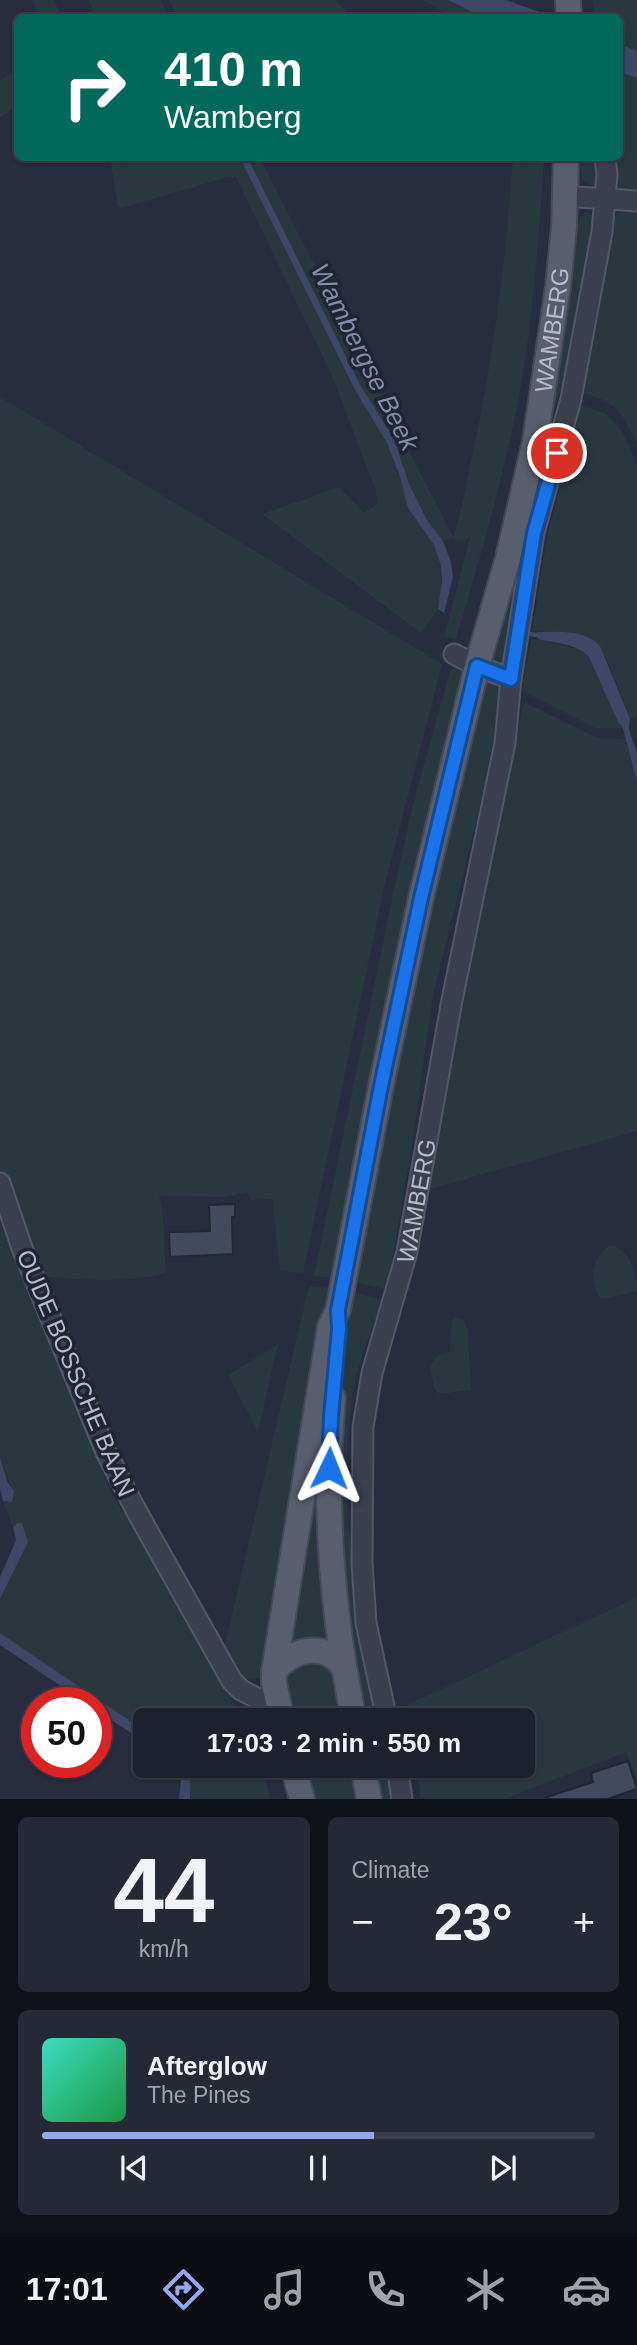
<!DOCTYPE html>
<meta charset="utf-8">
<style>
body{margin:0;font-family:Arial,sans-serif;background:#252936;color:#f1f3f6;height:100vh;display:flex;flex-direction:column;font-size:26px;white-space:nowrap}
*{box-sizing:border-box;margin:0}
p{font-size:23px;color:#a0a3aa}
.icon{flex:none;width:38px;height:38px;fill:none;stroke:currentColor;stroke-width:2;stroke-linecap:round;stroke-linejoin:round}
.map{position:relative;height:1799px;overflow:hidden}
.details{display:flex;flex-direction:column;gap:18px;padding:18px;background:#101219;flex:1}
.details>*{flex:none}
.banner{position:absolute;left:14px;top:14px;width:609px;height:147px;border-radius:10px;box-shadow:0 2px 5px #0004,0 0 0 2px #3b3e4a;background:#00695c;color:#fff;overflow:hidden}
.speed{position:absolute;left:21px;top:1687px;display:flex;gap:14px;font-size:35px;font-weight:700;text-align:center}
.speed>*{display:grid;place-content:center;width:91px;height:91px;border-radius:50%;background:#1d212e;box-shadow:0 2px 5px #0004,0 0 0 2px #3b3e4a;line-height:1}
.speed .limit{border:10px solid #d22;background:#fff;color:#111}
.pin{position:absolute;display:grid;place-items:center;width:60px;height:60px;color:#fff;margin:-30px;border:4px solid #fff;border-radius:50%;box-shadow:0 2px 7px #0007}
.me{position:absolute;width:77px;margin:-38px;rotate:2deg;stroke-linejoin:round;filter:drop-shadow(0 0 5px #0008)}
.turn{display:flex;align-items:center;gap:24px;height:147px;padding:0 35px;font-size:32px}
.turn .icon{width:91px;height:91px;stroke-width:2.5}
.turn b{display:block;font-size:49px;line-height:60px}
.big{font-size:52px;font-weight:700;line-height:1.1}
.details .card{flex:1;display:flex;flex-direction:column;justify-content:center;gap:10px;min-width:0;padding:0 24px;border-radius:10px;background:#252936}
.details .dial{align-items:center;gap:0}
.dial b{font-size:91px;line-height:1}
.song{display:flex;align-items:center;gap:21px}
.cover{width:84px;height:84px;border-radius:10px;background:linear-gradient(135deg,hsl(170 70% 55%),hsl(140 70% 35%))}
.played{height:7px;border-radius:4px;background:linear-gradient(90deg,#94a7f0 60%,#3b3e4a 60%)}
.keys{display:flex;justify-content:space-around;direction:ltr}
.heat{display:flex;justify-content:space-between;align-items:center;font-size:38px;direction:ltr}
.details .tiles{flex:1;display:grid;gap:18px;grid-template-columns:1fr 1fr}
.card:last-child{grid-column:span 2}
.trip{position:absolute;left:133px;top:1708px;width:402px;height:70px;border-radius:10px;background:#1d212e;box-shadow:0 2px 5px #0004,0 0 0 2px #3b3e4a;font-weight:700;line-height:70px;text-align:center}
.tabs{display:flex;height:112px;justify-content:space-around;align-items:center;background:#0c0d12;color:#a0a3aa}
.tabs .icon{width:49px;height:49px}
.tabs .selected{color:#94a7f0}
.tabs b{font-size:32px;color:#f1f3f6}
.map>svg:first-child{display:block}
.green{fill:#29383f}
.water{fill:#3e4765}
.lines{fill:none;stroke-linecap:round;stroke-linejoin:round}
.stream{stroke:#3e4765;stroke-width:4.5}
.building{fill:#434a5d;stroke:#222635;stroke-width:2}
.minor-casing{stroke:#535766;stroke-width:23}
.major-casing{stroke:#444857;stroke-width:28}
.minor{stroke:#3b3f4e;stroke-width:19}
.major{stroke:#595e6e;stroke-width:24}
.route-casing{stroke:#114b97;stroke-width:18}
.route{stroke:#1a73e8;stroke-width:12}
.labels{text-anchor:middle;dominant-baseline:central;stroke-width:7;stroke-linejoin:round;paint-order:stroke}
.street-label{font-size:24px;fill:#b7bbc9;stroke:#202433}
.water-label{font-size:26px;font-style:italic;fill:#818cae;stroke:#202433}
</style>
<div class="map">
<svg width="637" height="1799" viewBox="0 0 637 1799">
<rect width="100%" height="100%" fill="#272c3e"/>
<g class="green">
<polygon points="32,0 54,0 62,17 39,17"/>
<polygon points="89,0 161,0 168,17 94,17"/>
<polygon points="169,0 335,0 352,17 177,17"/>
<polygon points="422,0 448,0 483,17 452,17"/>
<polygon points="592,0 637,0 637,51 620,44 620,18 594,17"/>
<polygon points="17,69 17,106 0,118 0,81"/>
<path d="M620 72 637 78V199C615 195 614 177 611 158H620Z"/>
<polygon points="110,158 240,158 354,388 387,443 400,477 408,508 434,545 441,566 441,593 438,609 421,633 262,514 339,487 364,513 377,504 376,491 332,376 236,177 228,177 122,208 118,206"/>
<path d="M248 158H260L453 537C463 508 467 477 474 448 494 352 506 256 513 158H544C539 238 533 318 519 397 503 479 480 559 456 639L444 637 470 537 464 541 458 542 453 538 443 541 427 520 409 484 394 439 359 383Z"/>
<polygon points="580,158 602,158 600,186 596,189 582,179"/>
<path d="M586 211 593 216C584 292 573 368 544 439L566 323 577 228 581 216Z"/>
<path d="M637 211V443C621 411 617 403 582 392L613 217 621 212Z"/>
<path d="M0 397 442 664 384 888 303 1273 280 1271 272 1199 251 1200 247 1192 224 1197 159 1196C165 1216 164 1250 166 1273 134 1283 73 1280 40 1276L0 1176Z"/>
<polygon points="577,404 605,413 622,431 637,463 637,716 630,719 606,657 568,632 532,631 548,533 561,484"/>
<polygon points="520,539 518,582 504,669 489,663"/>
<polygon points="538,639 584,651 595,668 618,722 623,728 595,728 522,691 531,640"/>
<polygon points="463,664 466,666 332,1278 314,1276 396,880 414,801 450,671 455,665"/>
<polygon points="485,676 503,683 486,782 433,995 412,1144 392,1262 385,1289 350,1281 429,884"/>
<polygon points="524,702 595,737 625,739 637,783 637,1131 423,1191"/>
<path d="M0 1221 111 1492 211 1658 243 1720H145V1731L0 1633V1599L28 1542 14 1525 13 1527 3 1501 12 1502C16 1491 4 1470 0 1458Z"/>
<path d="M609 1245C629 1247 637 1274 637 1291L604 1299 598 1296C591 1272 590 1265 609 1245Z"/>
<path d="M311 1286 330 1288 270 1676C251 1682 243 1678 227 1668L223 1653 308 1290Z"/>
<polygon points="45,1289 105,1408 121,1470"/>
<path d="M349 1291 382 1300C372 1330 358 1361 353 1392 337 1503 356 1613 381 1720H359L331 1520 333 1437Z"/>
<polygon points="455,1318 463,1319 468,1331 471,1390 440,1394 434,1389 430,1366 436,1357 450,1351 451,1322"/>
<polygon points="278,1344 258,1432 228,1375"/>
<polygon points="319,1416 336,1645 281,1650"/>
<polygon points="637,1597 637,1779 626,1752 505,1799 420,1799 420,1787 414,1766 523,1766 523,1720 400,1720 397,1710"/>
<polygon points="303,1656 335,1667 350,1720 288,1720 282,1672"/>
<polygon points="191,1766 261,1766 271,1799 190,1799"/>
<polygon points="299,1766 359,1766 366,1799 305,1799"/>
<polygon points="369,1766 392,1766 396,1799 376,1799"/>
</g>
<g class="water">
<polygon points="448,0 506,0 553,17 483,17"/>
<polygon points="620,44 637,51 637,78 620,72"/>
<polygon points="240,158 248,158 359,383 394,439 409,484 427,520 443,541 451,562 453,577 444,613 438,609 442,580 441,566 434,545 408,508 400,477 387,443 354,388"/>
<path d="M537 632C559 632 584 629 600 646L630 719C626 733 635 741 637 753 637 763 637 773 637 783L623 728 618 722 589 657C578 644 555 643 538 639Z"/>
<polygon points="0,1458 8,1483 14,1491 12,1502 3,1501 0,1489"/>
<polygon points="18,1523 22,1524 28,1542 0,1599 0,1577 16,1540 13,1527"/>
<polygon points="0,1633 145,1731 145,1742 96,1710 96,1703 86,1703 0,1645"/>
<polygon points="178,1766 191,1766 190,1799 179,1799 182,1772"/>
</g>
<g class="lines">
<polyline class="stream" points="531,634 542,636"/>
</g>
<g class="building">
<polygon points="235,1204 235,1217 232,1217 233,1254 170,1257 169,1232 210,1231 209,1205"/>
<polygon points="628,1761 637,1789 607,1799 547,1799 547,1797 593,1782 591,1773"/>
</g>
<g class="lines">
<defs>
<g id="minor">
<polyline points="564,196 637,201"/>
<polyline points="454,654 477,666 511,679"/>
<polyline points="0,1183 22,1248 106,1452 137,1512 232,1681 241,1690 280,1710"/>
<path id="s1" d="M387 1720 366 1623 362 1563 363 1427 372 1373 407 1252 452 1000 505 743 511 679 534 533 571 399 602 232 607 174 605 158"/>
<polyline points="397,1766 402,1799"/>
</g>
<g id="major">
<polyline points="568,0 569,18"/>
<path d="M333 1398C323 1507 332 1613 354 1720"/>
<path d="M274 1671C293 1649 323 1641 343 1666"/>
<path id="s2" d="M282 1720 274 1683V1671L330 1327 338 1310 381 1086 421 898 477 666 508 558 535 442 558 287 564 227 566 158"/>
<polyline points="293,1766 302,1799"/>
<polyline points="363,1766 369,1799"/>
</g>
</defs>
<use href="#minor" class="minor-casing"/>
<use href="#major" class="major-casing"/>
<use href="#minor" class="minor"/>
<use href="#major" class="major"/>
</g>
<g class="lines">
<defs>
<polyline id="route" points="329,1468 331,1417 339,1329 338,1310 381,1086 421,898 477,666 511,679 534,533 557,453"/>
</defs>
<use href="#route" class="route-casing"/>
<use href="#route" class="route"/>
</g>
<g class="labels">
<g class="street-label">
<text stroke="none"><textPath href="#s2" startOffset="1421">WAMBERG</textPath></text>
<text stroke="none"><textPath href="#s1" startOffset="528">WAMBERG</textPath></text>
<text transform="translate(76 1373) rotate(67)">OUDE BOSSCHE BAAN</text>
</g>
<g class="water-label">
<text transform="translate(365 357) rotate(63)">Wambergse Beek</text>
</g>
</g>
</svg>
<div class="speed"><div class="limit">50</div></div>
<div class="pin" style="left:557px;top:453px;background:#d93025"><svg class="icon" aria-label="arrive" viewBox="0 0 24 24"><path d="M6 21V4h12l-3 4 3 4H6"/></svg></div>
<svg class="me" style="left:329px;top:1468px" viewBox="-20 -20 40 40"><path d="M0-17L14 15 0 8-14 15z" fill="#1a73e8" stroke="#fff" stroke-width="4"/></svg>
<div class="trip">17:03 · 2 min · 550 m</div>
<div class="banner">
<div class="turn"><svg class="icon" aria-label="right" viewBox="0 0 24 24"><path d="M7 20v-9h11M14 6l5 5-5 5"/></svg><div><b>410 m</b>Wamberg</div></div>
</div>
</div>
<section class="details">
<div class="tiles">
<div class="card dial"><b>44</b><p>km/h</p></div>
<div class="card"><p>Climate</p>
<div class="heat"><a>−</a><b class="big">23°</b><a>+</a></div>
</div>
<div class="card">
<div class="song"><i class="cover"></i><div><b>Afterglow</b><p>The Pines</p></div></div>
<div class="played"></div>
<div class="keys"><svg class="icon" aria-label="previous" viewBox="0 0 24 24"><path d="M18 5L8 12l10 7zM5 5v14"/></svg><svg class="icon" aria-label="pause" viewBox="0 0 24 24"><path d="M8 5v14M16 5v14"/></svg><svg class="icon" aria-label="next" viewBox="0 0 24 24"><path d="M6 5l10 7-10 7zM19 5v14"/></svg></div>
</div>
</div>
</section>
<nav class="tabs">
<b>17:01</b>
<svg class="icon selected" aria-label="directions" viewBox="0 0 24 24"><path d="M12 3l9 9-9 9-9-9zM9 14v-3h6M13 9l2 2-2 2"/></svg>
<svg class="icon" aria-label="music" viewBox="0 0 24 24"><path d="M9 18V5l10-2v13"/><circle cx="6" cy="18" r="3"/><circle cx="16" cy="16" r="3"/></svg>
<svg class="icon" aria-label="phone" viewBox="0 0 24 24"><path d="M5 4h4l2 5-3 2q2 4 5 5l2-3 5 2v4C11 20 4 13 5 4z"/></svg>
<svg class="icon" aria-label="climate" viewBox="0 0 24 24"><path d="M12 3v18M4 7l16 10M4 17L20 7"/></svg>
<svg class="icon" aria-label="car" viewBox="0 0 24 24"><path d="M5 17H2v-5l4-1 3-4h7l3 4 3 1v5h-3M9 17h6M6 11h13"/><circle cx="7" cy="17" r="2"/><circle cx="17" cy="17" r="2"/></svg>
</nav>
